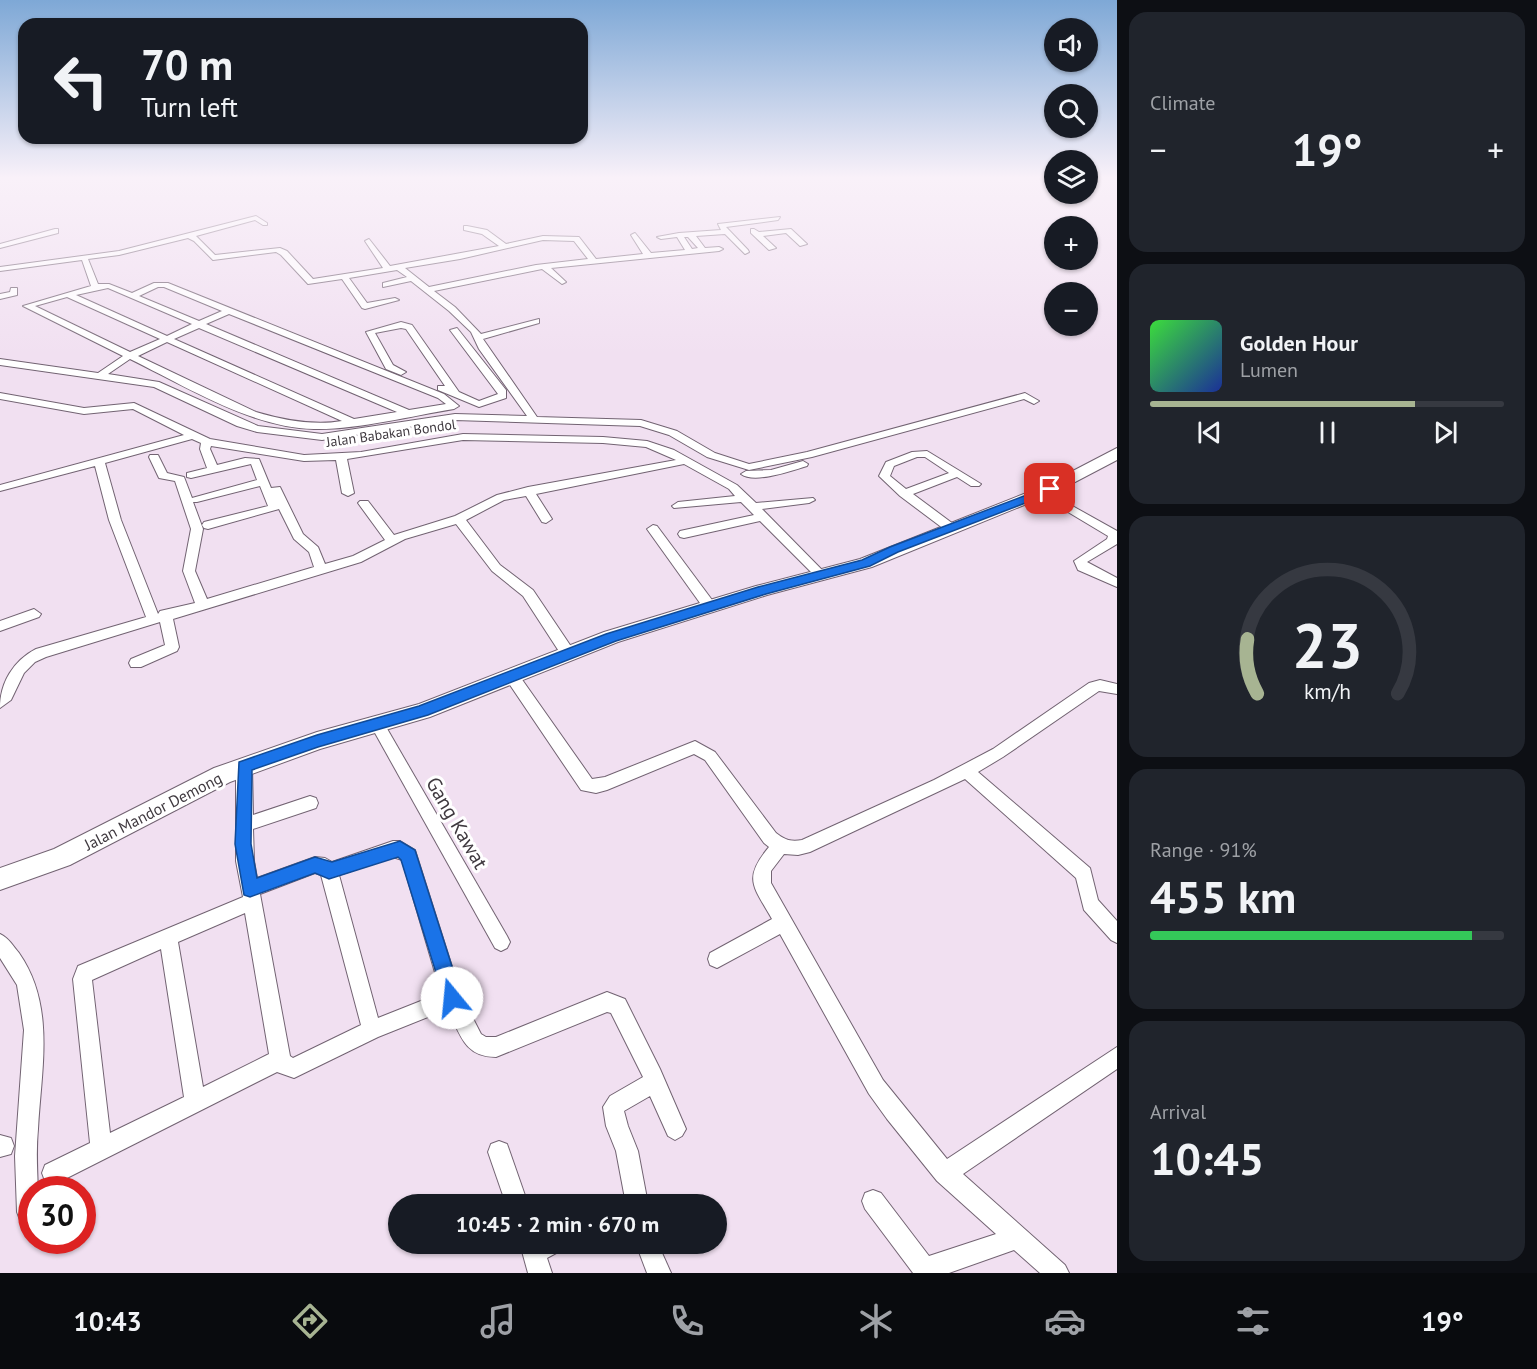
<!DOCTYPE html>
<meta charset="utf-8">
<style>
body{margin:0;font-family:"PT Sans",sans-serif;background:#20242c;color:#f1f3f6;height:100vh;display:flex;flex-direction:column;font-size:22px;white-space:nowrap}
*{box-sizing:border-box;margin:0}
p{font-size:20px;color:#9ea1a6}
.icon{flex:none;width:33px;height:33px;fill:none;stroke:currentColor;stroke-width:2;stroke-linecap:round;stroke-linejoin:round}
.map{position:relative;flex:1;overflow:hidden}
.side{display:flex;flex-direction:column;gap:12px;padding:12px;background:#0d0f14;width:420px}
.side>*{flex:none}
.hud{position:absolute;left:18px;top:18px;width:570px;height:126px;border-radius:18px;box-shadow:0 2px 4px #0004;background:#171b24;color:#f1f3f6;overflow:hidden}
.tools{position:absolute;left:1044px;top:18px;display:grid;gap:12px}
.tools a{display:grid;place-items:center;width:54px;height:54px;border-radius:50%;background:#171b24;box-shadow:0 2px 4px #0004;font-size:30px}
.speed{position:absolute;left:18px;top:1176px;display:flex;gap:12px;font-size:30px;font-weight:700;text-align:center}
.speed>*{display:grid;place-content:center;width:78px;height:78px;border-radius:50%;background:#171b24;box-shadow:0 2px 4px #0004;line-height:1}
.speed .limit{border:9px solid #d22;background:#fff;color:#111}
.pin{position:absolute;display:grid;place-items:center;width:51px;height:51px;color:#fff;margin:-26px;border-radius:12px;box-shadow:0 3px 9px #0006}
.me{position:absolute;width:66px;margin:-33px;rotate:343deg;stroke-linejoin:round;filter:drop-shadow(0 0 4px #0008)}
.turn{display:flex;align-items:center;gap:21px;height:126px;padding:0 24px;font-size:27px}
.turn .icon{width:78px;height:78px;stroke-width:2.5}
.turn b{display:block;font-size:42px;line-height:51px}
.big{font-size:45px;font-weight:700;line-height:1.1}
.side .tile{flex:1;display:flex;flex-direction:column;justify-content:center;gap:9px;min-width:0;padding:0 21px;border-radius:18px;background:#20242c}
.side .dial{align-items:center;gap:0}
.dial svg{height:156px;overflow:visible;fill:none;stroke:#363941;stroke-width:7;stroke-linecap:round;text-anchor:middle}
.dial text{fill:#f1f3f6;stroke:none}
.song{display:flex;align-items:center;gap:18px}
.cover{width:72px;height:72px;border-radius:9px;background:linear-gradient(135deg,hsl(120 70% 55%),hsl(230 70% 35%))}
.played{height:6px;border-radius:3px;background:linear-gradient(90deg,#a7b492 75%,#363941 75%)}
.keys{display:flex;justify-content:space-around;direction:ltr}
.heat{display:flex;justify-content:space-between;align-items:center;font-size:33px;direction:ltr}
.charge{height:9px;border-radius:4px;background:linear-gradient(90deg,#34c759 91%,#363941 0)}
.trip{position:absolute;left:388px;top:1194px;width:339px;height:60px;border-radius:30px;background:#171b24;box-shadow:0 2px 4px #0004;font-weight:700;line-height:60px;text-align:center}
.tabs{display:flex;height:96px;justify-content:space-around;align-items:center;background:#090b0e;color:#9ea1a6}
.tabs .icon{width:42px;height:42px}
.tabs .current{color:#a7b492}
.tabs b{font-size:27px;color:#f1f3f6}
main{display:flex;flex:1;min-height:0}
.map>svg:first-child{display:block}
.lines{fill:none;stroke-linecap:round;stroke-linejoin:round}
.stream{stroke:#8097ba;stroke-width:2}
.minor-casing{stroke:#726372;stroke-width:2}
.secondary-casing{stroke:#726372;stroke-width:2}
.minor{fill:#fff;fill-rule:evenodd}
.secondary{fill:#fff;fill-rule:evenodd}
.route{fill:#1a73e8;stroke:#114b97;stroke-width:1.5}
.labels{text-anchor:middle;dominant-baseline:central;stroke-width:6;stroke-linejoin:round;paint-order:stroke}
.far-street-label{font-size:14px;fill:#3f393f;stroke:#fff}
.street-label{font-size:16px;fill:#3f393f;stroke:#fff}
.near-street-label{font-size:20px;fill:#3f393f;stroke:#fff}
</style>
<main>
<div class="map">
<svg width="1117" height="1273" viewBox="0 0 1117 1273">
<rect width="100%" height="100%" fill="#f1e0f1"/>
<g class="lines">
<polyline class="stream" points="519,177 564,177"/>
<defs>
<g id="minor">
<path d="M256 216 267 223V225H263L255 220 196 236 215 255 280 248 287 251 313 279 383 268 365 241 369 239 390 266 499 246 482 234 464 230V226H467L487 230 506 244 543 236 579 237 596 259 643 254 631 235 635 233 651 253 685 250 677 237 661 239 657 237 679 233 721 230 718 224 780 217 778 220 726 227 748 250 749 252 745 254 725 234 696 236 705 248 719 247 723 249 719 251 551 268 566 282 562 284 542 269 434 291 455 307 481 334 539 319V323L483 339 537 417 641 420 677 431 715 453 749 464 807 452 1025 393 1039 401 1034 404 1024 399 812 457 749 470 707 457 669 435 640 426 455 420 322 440 257 432 237 426 154 387 0 365V359L98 373 123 356 23 306 91 286 82 260 0 271V267L119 251ZM684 237H688L698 248 692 249ZM188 238 194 241 213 260 276 252 281 255 308 284 342 279 362 308 365 309 399 300 395 298 367 303 349 278 397 270 407 277 383 283V287L411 281 449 311 471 332 479 349 527 416 455 414 322 434 258 426 159 382 108 374 130 359C185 386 252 428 314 429 356 430 411 416 454 409L459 406 444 394 168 283H154L132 293 109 284H98L88 259 119 255ZM543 240 574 241 588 259 536 265 429 287 405 268 460 259ZM158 287H164L222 311 199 321 139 296ZM108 288 192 324 167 336 76 295ZM67 297 160 339 130 352 35 306ZM229 314 438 398 446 404 409 410 206 324ZM199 328 397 412 354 419 174 339ZM167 342 342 421C313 426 283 420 256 412L138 356Z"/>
<polygon points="55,229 58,229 58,233 0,248 0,244"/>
<polygon points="754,229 759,232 791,229 807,244 800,246 786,233 763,236 776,248 769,250 751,233 751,229"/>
<polygon points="11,288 17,288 17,295 0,299 0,294 10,292"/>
<polygon points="401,322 412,325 459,392 479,401 498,394 450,330 457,328 506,390 506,398 479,407 438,390 438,386 445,386 406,329 401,328 375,333 393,365 406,372 401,375 386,369 366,332"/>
<path d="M0 393 84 408 134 403 210 439 304 455 361 452 463 434 603 437 647 441 674 450 737 485 756 503 813 498 815 500 809 503 762 509 828 576 826 579H818L760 521 684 538 680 537 678 534 680 531 754 515 741 502 674 508 672 506 678 502 735 496 729 489 684 464 536 494 552 519 546 523 542 522 526 496 504 500 466 520 500 565 533 590 572 648 574 652 572 656H562L523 596 492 571 456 524 405 539 361 562 173 619 179 647 177 651 141 667H131L129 663 131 659 165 645 160 622 46 657 35 662 24 673 11 700 0 708C0 683 13 661 36 649L146 617 109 520 95 466 0 491V485L184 435 133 409 84 414 0 399ZM192 439 201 443 200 449 207 468 187 473V477L191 478 251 464 257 480 192 498 184 477 167 473 158 455H150L149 457 159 478 175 481 191 529 183 571 195 603 160 611 158 614 121 520 105 463ZM463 440 603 443 646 447 676 460 528 487 497 495 455 516 394 535 368 501H360L358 503 385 540 353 556 325 564 318 547 303 534 280 487 271 488 259 459 245 458 217 465 210 449 211 446 304 461 336 460 342 493 348 496 354 493 347 459ZM260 486 268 506 204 522 202 525 204 528 208 529 279 509 294 539 309 552 314 567 207 599 195 571 203 529 193 502H197Z"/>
<path d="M927 451 981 484 979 486H971L957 477 913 494 956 526 958 529 956 532H948L900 496 879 476 886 462 912 452ZM917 457H925L949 473 906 489 890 476 894 466Z"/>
<path d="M803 461 808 464 807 466C791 471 754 484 741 474L746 471 771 470Z"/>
<polygon points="1042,489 1117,531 1117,544 1087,562 1117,578 1117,587 1078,570 1074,561 1107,539 1108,536 1038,494 1038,490"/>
<polygon points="653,525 657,526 715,604 717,607 715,610 705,610 647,529"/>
<polygon points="34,609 41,614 39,617 0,631 0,621"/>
<path d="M511 670 516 671 592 779 605 777 695 741 715 752 776 833C785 840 791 842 802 840L934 780 993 749 1089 683 1100 680 1117 684V694L1099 691 1003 757 978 772 1090 868 1098 900 1117 921V943L1111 940 1084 910 1076 878 965 779 810 852 798 855 784 854 771 871V883L883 1080 947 1159 1117 1047V1069L963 1174 1065 1265 1069 1273H1040L1014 1250 949 1273H913L865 1209 862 1201 865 1193 873 1190 881 1193 929 1256 996 1234 937 1181 887 1119 869 1094 780 934 717 968 710 965 708 959 710 953 772 919C754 887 742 879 769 847L764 843 705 760 694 754 607 790 596 793 581 790 506 679 504 675 506 671Z"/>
<polygon points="377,718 382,720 507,936 510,942 507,948 501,951 495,948 370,724 372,720"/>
<path d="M244 760 249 761 252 766 253 815 310 796 316 798 318 803 316 808 253 829 254 861 257 878 315 857 325 858 332 862 393 841H400L415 850 461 995 481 1034 486 1037H496L607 992 625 999 660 1069 686 1129 682 1136 675 1140 668 1136 650 1096 624 1111 628 1126 638 1151 648 1204H626L616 1151 606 1126 603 1107 610 1096 643 1077 611 1013 607 1012 496 1057C464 1057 460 1034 448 1009L378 1037 294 1078 277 1072 61 1181 53 1184 45 1181 42 1173 45 1165 90 1143 73 979 78 966 243 897 236 861V766L239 761ZM393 857 402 860 441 993 378 1018 339 875ZM315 873 321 875 361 1025 293 1058 290 1056 260 894ZM245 913 269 1054 203 1087 178 942ZM161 949 184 1097 110 1133 92 980Z"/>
<path d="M0 934C9 938 13 946 19 953 56 1006 41 1070 38 1129 36 1149 37 1169 38 1190H32V1222L28 1223 20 1220 17 1212 15 1156 24 1030 17 985 0 958Z"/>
<polygon points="0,1135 11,1138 14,1146 11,1154 0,1157"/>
<polygon points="499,1141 507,1144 528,1204 506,1204 488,1152 491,1144"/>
<polygon points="520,1244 561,1244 558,1252 547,1258 552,1273 528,1273"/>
<polygon points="636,1244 658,1244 671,1273 647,1273"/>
</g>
<polygon id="secondary" points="1117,448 1117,460 1056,492 872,567 767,595 618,642 430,717 320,749 230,782 70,865 0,890 0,868 54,849 214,768 317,732 419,704 604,632 756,586 860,559 1044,486"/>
</defs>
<use href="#minor" class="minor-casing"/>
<use href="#secondary" class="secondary-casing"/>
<use href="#minor" class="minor"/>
<use href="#secondary" class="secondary"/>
</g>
<linearGradient id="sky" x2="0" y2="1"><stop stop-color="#7ea8d6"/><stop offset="0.5" stop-color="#f9f1f9"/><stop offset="1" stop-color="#f9f1f9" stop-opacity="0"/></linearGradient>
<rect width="1117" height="355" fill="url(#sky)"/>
<polygon class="route" points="1050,486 1056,489 1054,492 898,552 870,566 766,594 616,641 428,715 318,747 252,770 251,844 257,878 315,857 332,862 400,841 415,850 462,998 459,1005 452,1007 446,1005 401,860 398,857 329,879 315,873 250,897 244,895 235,844 239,762 317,735 419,706 606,634 758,587 862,560 890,547"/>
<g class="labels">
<g class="far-street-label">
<text transform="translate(391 433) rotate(-8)">Jalan Babakan Bondol</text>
</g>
<g class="street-label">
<text transform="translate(153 811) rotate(-27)">Jalan Mandor Demong</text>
</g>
<g class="near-street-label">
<text transform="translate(457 823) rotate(60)">Gang Kawat</text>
</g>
</g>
</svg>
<div class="tools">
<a><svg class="icon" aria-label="sound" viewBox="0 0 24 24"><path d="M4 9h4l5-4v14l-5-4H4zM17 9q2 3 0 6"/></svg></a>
<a><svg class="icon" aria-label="search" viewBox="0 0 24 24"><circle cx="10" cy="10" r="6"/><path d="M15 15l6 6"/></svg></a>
<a><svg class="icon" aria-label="layers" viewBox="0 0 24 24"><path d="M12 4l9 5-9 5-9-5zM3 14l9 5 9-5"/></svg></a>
<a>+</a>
<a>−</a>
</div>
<div class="speed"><div class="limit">30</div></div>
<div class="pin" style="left:1050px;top:489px;background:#d93025"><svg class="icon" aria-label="arrive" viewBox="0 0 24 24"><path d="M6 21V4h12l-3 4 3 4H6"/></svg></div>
<svg class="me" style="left:452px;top:998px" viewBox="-20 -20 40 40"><circle r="19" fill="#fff"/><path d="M0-13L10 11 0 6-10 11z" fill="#1a73e8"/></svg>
<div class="trip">10:45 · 2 min · 670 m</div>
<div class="hud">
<div class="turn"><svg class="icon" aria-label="left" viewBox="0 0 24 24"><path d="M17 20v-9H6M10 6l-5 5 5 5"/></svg><div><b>70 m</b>Turn left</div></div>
</div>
</div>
<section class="side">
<div class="tile"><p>Climate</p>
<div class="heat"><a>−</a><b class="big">19°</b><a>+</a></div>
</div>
<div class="tile">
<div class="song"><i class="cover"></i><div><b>Golden Hour</b><p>Lumen</p></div></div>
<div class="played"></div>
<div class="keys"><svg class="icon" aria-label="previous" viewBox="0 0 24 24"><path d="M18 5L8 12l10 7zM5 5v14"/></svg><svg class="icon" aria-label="pause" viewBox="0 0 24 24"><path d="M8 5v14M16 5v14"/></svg><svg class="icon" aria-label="next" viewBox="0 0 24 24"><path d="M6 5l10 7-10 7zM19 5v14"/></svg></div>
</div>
<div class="tile dial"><svg viewBox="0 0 100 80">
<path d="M14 69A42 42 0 1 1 86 69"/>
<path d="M14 69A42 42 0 0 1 9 41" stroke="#a7b492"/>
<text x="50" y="56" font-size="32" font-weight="700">23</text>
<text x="50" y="72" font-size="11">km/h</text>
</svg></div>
<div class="tile"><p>Range · 91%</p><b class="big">455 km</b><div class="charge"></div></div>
<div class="tile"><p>Arrival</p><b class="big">10:45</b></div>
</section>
</main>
<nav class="tabs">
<b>10:43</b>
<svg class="icon current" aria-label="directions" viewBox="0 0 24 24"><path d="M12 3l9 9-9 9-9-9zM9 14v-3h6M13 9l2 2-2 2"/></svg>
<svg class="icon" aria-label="music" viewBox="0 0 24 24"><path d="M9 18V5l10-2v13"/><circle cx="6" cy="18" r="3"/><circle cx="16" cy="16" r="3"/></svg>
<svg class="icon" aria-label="phone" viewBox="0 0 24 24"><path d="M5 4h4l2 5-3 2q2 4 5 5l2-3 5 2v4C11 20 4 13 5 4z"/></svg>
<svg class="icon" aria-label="climate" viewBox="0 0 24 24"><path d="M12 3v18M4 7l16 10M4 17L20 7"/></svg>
<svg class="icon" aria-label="car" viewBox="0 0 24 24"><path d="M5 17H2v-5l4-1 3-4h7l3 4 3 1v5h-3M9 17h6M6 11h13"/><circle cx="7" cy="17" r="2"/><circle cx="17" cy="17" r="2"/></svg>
<svg class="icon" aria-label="filters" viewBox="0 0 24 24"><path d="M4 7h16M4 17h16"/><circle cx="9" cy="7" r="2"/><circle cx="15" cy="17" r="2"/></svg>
<b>19°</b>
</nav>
